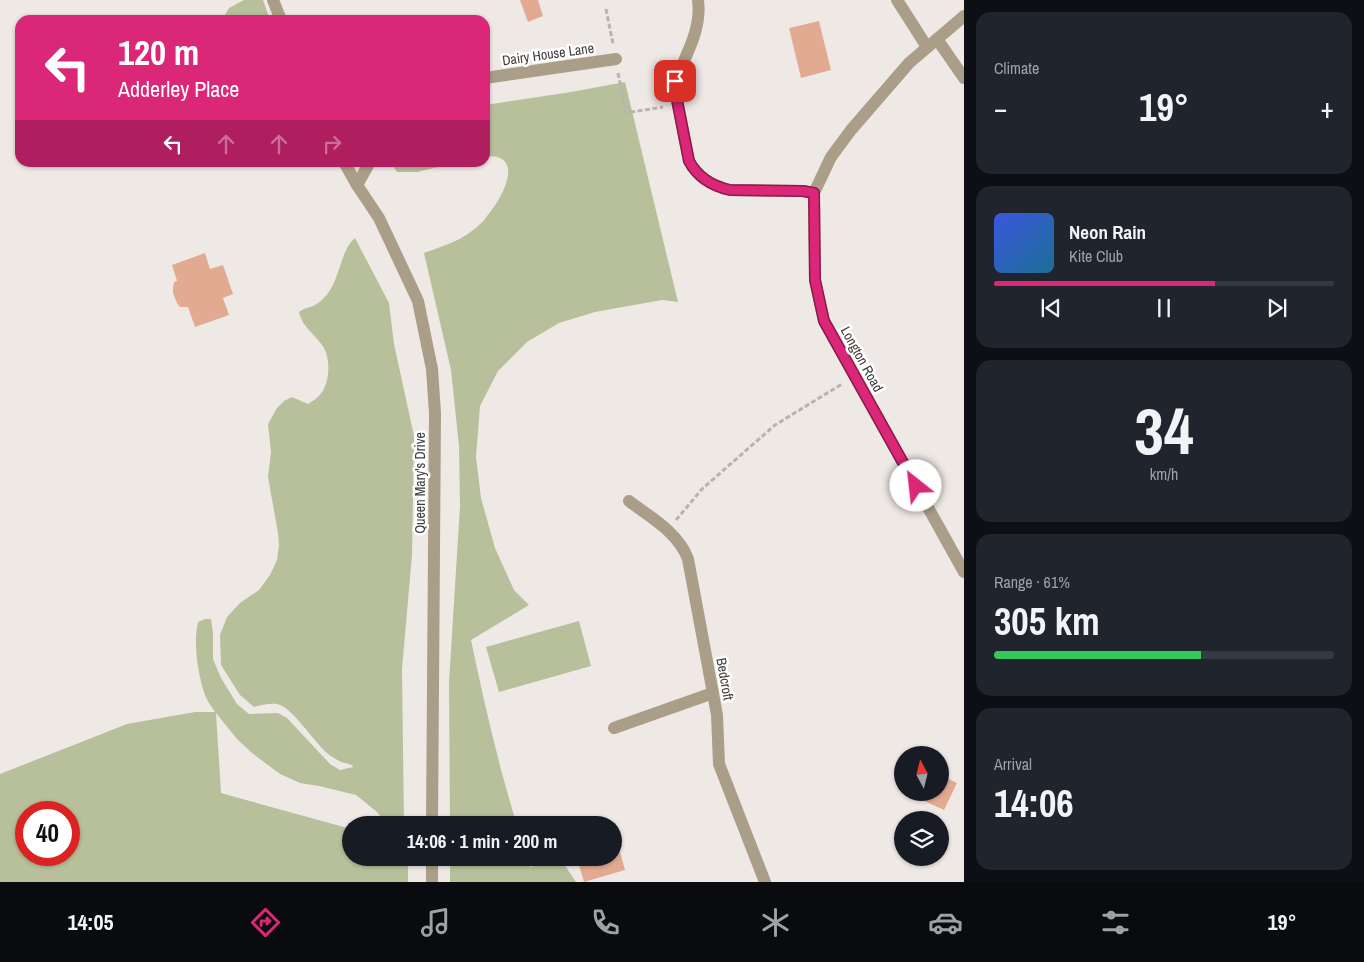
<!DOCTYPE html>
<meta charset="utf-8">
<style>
body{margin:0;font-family:"Archivo Narrow",sans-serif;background:#20242c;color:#f1f3f6;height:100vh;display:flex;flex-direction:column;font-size:19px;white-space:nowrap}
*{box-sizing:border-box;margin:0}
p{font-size:16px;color:#9ea1a6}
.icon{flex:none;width:28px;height:28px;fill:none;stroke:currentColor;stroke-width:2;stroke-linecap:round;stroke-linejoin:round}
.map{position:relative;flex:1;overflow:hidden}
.panel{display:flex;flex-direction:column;gap:12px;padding:12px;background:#0d0f14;width:400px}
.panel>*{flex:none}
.top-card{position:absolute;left:15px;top:15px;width:475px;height:152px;border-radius:15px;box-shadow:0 1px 4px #0004;background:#db2777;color:#fff;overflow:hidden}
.needle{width:32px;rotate:353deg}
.controls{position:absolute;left:894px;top:746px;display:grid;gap:10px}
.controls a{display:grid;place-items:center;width:55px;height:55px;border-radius:50%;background:#171b24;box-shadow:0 1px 4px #0004;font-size:25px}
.speed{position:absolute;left:15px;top:801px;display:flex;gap:10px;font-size:25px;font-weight:700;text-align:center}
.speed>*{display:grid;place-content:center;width:65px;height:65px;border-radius:50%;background:#171b24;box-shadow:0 1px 4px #0004;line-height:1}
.speed .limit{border:8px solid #d22;background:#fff;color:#111}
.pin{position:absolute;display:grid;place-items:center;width:42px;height:42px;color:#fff;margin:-21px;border-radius:10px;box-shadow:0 2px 8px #0006}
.me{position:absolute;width:55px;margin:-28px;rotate:331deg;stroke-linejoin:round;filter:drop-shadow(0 0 4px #0008)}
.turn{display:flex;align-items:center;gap:18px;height:105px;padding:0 20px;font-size:22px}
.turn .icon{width:65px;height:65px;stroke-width:2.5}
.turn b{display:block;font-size:35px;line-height:42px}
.lanes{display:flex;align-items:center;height:48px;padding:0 20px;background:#0003;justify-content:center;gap:25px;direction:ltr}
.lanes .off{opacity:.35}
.big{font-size:38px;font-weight:800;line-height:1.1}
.panel .widget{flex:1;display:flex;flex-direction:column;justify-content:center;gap:8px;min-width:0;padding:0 18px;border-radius:15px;background:#20242c}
.panel .dial{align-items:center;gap:0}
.dial b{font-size:65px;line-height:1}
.song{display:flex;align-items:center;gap:15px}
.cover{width:60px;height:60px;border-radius:8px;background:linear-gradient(135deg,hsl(230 70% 55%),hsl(200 70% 35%))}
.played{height:5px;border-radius:2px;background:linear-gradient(90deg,#db2777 65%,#363941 65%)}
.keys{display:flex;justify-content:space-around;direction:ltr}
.heat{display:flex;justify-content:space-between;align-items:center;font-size:28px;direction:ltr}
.charge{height:8px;border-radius:4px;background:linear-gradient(90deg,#34c759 61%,#363941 0)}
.trip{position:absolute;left:342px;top:816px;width:280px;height:50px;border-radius:25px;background:#171b24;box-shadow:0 1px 4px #0004;font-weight:800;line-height:50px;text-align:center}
.dock{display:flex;height:80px;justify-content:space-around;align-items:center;background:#090b0e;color:#9ea1a6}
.dock .icon{width:35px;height:35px}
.dock .on{color:#db2777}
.dock b{font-size:22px;color:#f1f3f6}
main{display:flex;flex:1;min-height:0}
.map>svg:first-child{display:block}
.green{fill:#b7c09a;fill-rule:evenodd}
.building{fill:#e2ab91}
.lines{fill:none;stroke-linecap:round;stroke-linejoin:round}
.path{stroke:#b8b3b0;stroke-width:3;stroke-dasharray:5 2.5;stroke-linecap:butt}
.minor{stroke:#aa9e89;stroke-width:12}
.route-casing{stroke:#8e194d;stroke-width:12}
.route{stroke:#db2777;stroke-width:9}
.labels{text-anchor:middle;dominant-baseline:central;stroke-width:5;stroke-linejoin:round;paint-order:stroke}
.street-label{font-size:14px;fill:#3f3c3b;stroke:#fff}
</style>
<main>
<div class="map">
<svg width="964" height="882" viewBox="0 0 964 882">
<rect width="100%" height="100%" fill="#efe9e6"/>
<g class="green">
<polygon points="244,0 263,0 270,20 222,20 229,8"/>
<path d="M625 82 678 302 662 300 595 312 559 323 527 342 498 371 480 406 476 457 481 498 495 548 514 590 529 605 471 640C484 702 498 764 517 825H450L449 682 460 506 459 446 451 370 424 253C437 248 451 244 463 237 471 232 482 224 487 216 497 205 523 164 497 157 494 156 488 157 485 157V105L571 92Z"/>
<polygon points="392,162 455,162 455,163 417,172 397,172 392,165"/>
<path d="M355 238 389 303 394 344 414 436 412 555 402 669 404 825H387L377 812 356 795 319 786 300 783 280 774 252 753 237 739 216 713 221 793 351 829V858H408V882H0V774L127 724 195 712H215C212 707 207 701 205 695 198 676 193 642 198 622L205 619H211L213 633V659L221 678 237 704 249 714 278 713 287 718 330 764 340 770 353 767 352 765C346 763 339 762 334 758 316 748 295 708 277 704 270 703 261 705 254 707L240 695 221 665 220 635 227 617 240 603 259 590 270 575 277 560 279 545 278 533 268 477 271 452 268 424 277 408 284 401 292 397 308 404C312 401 316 399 318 397 330 386 331 361 324 348 316 335 302 327 299 312 304 308 308 308 313 306 318 304 325 298 328 293 340 278 341 249 355 238ZM26 812H69V855H26Z"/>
<polygon points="579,621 591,666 499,692 486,647"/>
<polygon points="450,858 527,858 530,867 560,858 576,882 450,882"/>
</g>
<g class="building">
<polygon points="520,0 538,0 543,16 528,22"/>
<polygon points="819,21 831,70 801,78 789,28"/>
<polygon points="205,253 210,269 223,265 233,294 223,298 229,315 195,327 188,307 180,307 177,303 173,293 173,288 174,282 177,281 172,265"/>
<polygon points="940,775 957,783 944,810 920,799 923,792 940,792"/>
<polygon points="616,838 625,870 584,882 577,858 614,858 614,839"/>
</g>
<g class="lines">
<g class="path">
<polyline points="606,9 613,44"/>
<polyline points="618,73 626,113 663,107"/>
<polyline points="676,520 702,489 775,425 842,384"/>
</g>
<g class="minor">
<polyline points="273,0 281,20"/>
<path d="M698 0C702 29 686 55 675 81V90L689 161C698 178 712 186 730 190L803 191 814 193"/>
<polyline points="897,0 927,47"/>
<polyline points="964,16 909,63 851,130 831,157 814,193 815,280 824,321 964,572"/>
<polyline points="937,39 964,78"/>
<polyline points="485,78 616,59"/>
<polyline points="344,162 357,185 379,218 418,301 432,369 435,413 432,825"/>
<polyline points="357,185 370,162"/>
<path d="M629 501C650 517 678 532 688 559L717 715 719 764 765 882"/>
<polyline points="614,728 713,693"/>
<polyline points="432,882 432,858"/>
</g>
</g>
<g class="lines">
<defs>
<path id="route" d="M675 81V90L689 161C698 178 712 186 730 190L803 191 814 193 815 280 824 321 916 486"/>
</defs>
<use href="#route" class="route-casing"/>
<use href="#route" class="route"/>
</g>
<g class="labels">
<g class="street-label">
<text transform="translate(548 54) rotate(-8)">Dairy House Lane</text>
<text transform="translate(862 359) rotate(61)">Longton Road</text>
<text transform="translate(420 483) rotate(-90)">Queen Mary's Drive</text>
<text transform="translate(725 679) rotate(80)">Bedcroft</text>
</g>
</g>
</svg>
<div class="controls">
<a><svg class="needle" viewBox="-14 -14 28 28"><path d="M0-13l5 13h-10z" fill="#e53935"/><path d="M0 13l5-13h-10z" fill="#9ea1a6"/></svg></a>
<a><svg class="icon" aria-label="layers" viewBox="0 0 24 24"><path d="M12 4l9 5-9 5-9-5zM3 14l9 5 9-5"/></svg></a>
</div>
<div class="speed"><div class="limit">40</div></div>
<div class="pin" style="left:675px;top:81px;background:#d93025"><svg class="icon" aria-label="arrive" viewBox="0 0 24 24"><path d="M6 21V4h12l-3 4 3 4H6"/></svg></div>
<svg class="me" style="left:916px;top:486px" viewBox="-20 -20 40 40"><circle r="19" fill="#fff"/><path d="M0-13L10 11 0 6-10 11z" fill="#db2777"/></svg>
<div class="trip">14:06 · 1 min · 200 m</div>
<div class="top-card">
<div class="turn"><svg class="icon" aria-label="left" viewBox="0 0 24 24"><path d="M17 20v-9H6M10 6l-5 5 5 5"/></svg><div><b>120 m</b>Adderley Place</div></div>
<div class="lanes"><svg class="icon" aria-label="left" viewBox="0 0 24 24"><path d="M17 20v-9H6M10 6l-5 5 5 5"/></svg><svg class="icon off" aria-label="ahead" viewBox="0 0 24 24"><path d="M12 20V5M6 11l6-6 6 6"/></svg><svg class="icon off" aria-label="ahead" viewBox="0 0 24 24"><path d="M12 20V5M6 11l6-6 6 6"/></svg><svg class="icon off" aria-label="right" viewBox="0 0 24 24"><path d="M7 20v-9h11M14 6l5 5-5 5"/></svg></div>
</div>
</div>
<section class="panel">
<div class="widget"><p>Climate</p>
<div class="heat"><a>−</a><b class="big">19°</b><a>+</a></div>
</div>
<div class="widget">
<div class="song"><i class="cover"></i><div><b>Neon Rain</b><p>Kite Club</p></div></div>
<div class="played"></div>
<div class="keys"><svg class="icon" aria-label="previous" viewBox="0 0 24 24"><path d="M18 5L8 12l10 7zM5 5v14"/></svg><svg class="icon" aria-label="pause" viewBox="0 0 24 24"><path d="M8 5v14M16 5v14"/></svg><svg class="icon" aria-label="next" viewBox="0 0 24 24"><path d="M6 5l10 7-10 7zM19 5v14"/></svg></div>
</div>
<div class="widget dial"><b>34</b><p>km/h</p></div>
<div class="widget"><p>Range · 61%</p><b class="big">305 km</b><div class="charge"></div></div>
<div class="widget"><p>Arrival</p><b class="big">14:06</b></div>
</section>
</main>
<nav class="dock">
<b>14:05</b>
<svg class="icon on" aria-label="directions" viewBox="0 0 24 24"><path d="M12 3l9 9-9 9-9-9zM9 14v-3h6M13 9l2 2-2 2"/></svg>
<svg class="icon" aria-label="music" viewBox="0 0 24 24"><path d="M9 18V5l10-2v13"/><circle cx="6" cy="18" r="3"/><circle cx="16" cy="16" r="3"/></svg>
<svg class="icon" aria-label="phone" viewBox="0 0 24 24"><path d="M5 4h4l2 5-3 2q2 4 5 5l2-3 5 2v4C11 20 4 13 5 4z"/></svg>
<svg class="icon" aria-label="climate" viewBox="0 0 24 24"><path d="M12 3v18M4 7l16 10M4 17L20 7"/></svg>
<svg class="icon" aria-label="car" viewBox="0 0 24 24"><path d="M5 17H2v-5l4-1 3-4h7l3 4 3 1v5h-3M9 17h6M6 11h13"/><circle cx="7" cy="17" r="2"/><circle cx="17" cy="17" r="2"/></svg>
<svg class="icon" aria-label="filters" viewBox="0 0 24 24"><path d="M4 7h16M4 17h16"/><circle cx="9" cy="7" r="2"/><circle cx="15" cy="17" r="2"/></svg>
<b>19°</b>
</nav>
